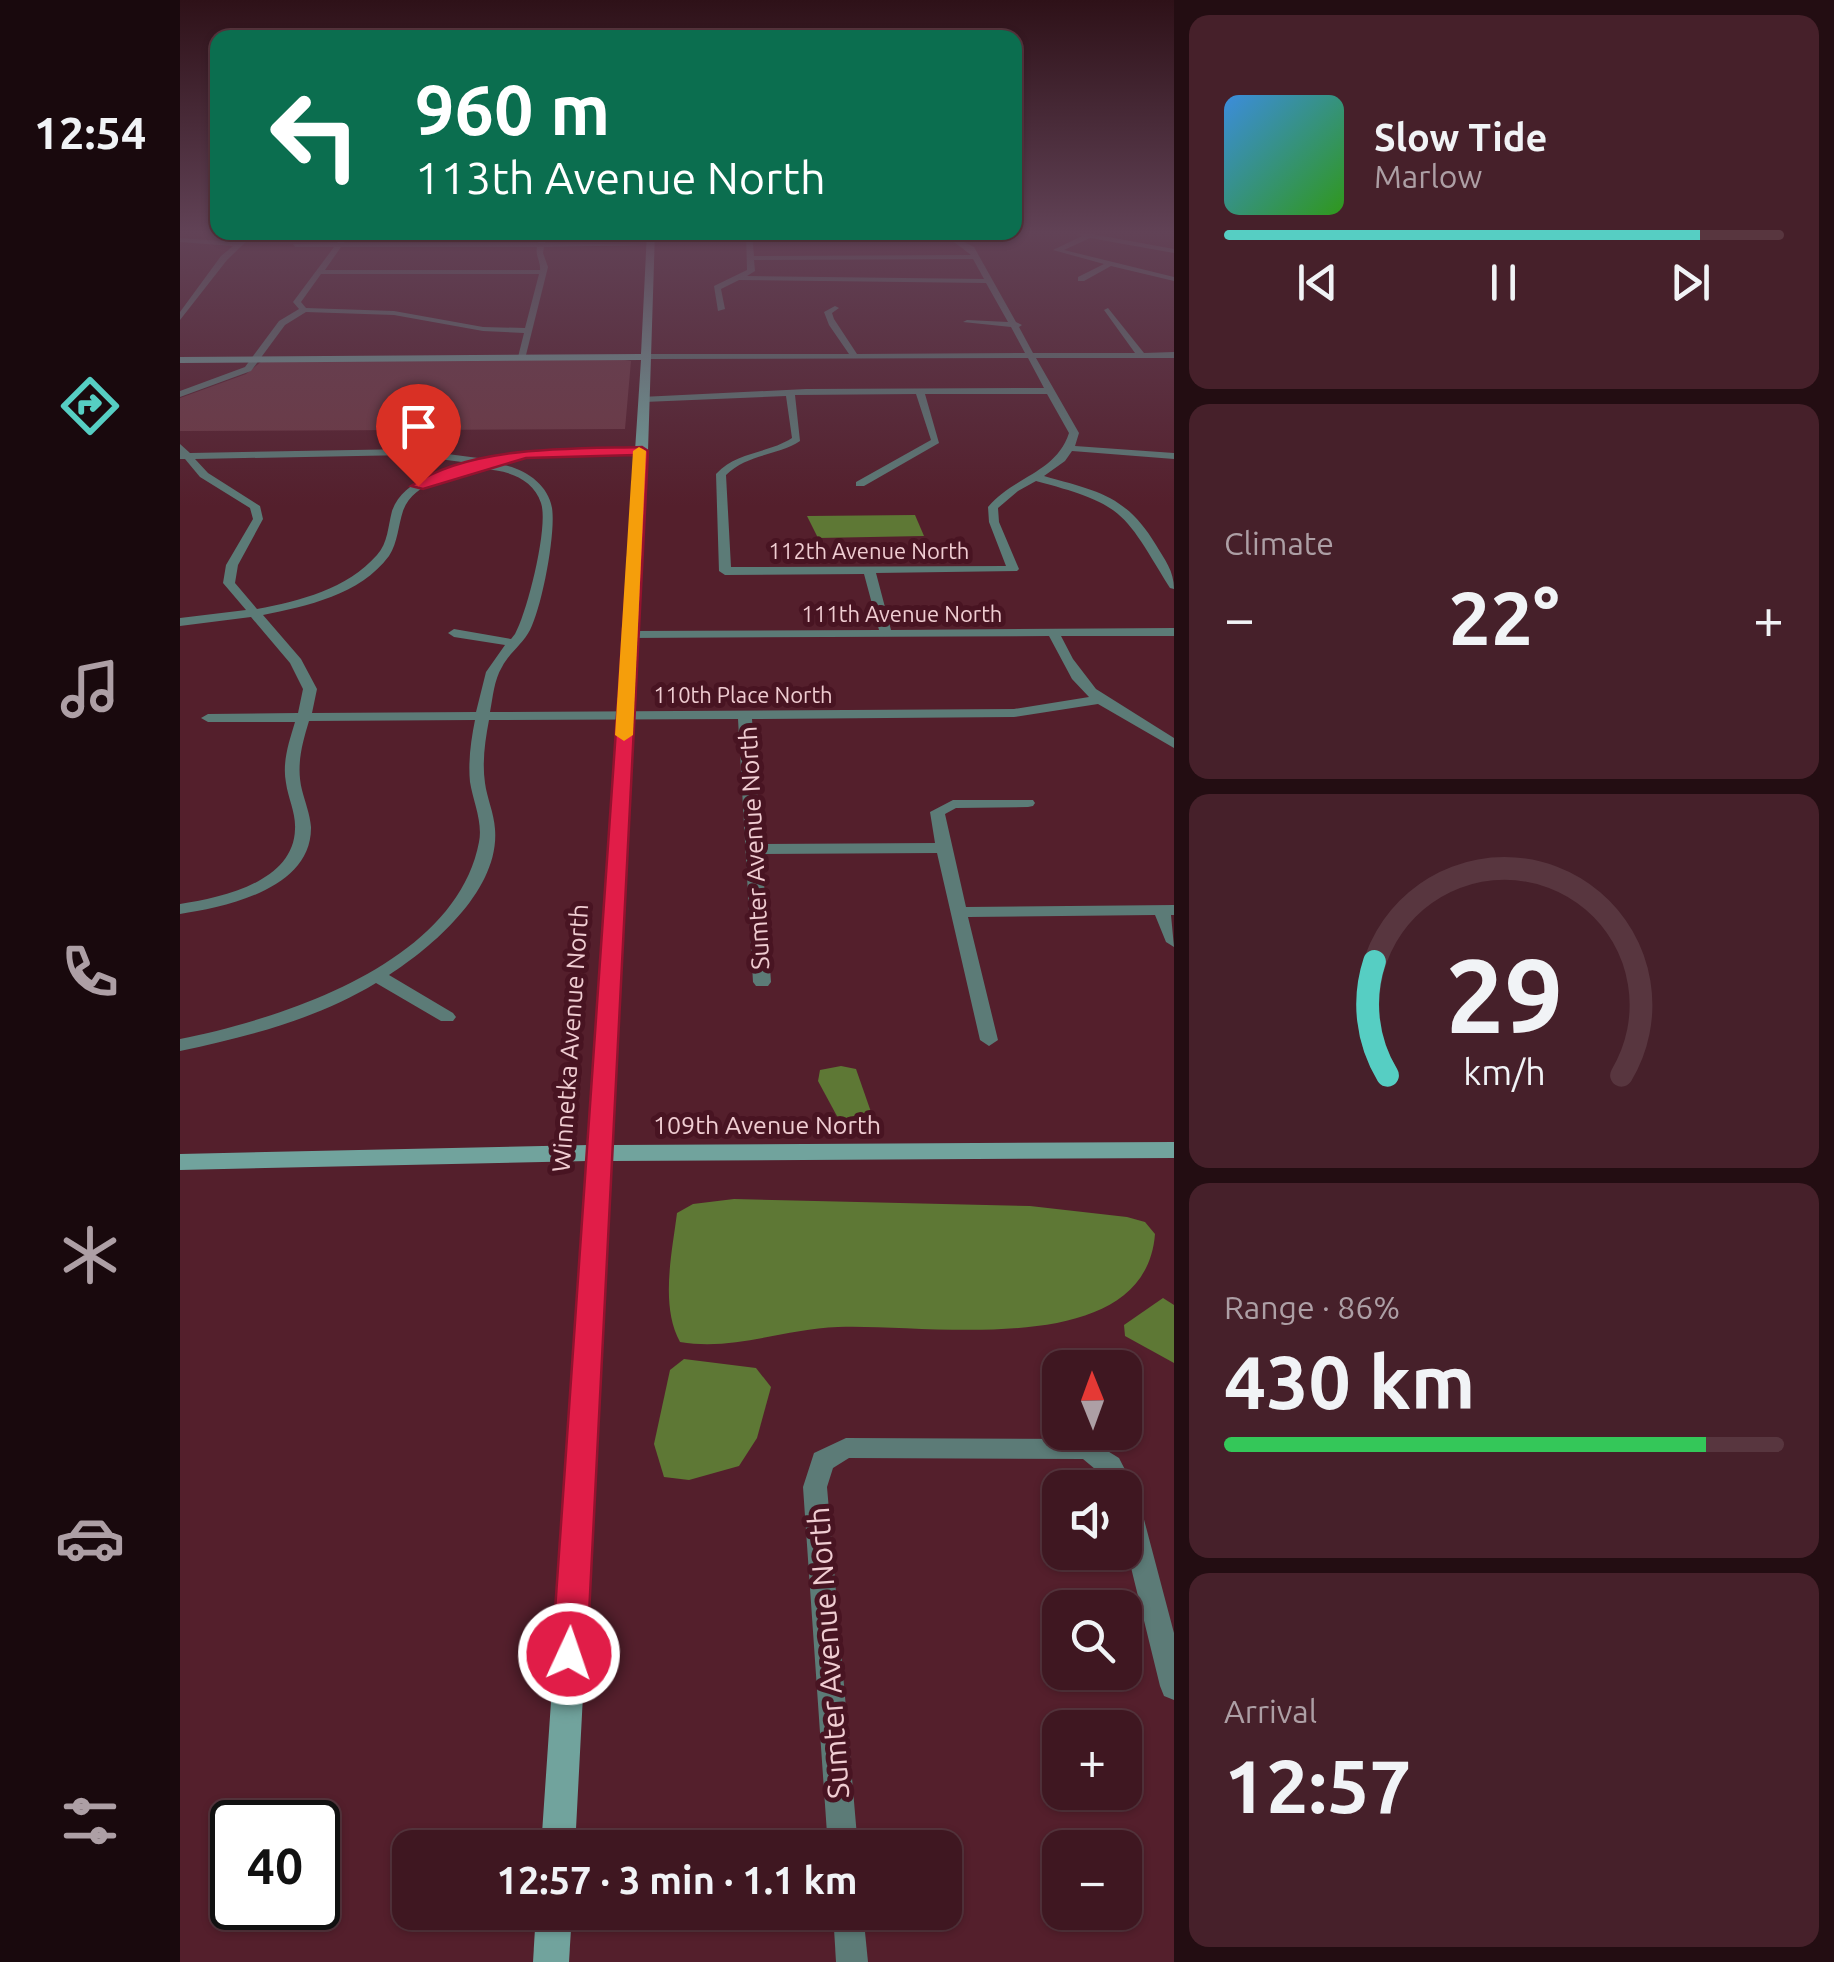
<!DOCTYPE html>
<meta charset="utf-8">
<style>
body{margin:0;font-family:Ubuntu,sans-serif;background:#46202a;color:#f1f3f6;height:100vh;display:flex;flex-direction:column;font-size:38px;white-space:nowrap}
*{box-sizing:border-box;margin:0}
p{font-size:32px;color:#ad9fa5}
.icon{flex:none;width:55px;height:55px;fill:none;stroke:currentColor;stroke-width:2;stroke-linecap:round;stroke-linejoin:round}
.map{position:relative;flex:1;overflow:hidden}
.side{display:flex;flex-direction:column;gap:15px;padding:15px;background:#230d12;width:660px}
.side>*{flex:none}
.guide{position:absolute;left:30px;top:30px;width:812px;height:210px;border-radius:20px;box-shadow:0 2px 8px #0004,0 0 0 2px #58363f;background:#0b6e4f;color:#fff;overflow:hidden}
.needle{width:65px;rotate:359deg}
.fabs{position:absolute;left:862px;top:1350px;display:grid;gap:20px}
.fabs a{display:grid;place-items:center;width:100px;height:100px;border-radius:20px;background:#3f1721;box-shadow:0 2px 8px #0004,0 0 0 2px #58363f;font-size:50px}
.speed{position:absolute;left:30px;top:1800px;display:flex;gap:20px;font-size:50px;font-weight:700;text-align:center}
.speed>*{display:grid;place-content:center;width:130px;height:130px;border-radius:50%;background:#3f1721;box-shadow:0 2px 8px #0004,0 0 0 2px #58363f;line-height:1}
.speed .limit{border:5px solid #111;border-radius:15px;background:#fff;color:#111}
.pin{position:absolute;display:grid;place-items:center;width:85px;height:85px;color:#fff;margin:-102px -42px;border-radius:50% 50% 50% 0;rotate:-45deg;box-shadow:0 0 10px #0007}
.pin .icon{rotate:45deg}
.me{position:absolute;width:110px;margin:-55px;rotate:3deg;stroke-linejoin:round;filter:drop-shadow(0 0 8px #0008)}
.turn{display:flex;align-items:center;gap:35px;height:210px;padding:0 40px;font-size:45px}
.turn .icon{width:130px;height:130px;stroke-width:2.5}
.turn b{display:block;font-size:70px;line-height:85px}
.big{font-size:75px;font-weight:600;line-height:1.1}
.side .card{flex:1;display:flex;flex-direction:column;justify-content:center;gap:15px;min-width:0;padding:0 35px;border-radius:20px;background:#46202a}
.side .dial{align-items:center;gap:0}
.dial svg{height:260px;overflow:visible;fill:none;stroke:#58363f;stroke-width:7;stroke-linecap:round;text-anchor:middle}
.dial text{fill:#f1f3f6;stroke:none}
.song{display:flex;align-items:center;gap:30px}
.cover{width:120px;height:120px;border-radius:15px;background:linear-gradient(135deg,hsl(210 70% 55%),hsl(110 70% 35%))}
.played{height:10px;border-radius:5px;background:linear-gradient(90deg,#56cec3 85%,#58363f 85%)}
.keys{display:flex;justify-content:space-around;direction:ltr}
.heat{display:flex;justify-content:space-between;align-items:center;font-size:55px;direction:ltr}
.charge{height:15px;border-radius:8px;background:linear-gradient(90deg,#34c759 86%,#58363f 0)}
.trip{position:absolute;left:212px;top:1830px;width:570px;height:100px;border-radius:20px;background:#3f1721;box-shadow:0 2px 8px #0004,0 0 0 2px #58363f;font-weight:600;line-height:100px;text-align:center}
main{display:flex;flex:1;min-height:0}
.tabs{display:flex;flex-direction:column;width:180px;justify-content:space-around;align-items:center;background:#19090d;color:#ad9fa5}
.tabs .icon{width:70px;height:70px}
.tabs .active{color:#56cec3}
.tabs b{font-size:45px;color:#f1f3f6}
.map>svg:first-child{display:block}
.green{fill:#6d3944}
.water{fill:#5e7835}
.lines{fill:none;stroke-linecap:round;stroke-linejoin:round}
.street{fill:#5c7b77;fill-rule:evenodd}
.secondary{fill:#71a39d;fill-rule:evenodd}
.route{fill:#e11d48;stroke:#92132f;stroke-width:2.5}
.slow{fill:#f59e0b}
.labels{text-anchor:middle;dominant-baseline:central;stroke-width:10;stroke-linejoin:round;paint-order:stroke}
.far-street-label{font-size:22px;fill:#f0cdd2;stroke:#481422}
.street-label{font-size:25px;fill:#f0cdd2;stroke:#481422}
.near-street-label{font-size:30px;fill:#f0cdd2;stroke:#481422}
</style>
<main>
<nav class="tabs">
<b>12:54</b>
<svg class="icon active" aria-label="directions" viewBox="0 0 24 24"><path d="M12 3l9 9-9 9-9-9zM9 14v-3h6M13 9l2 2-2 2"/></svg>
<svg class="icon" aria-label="music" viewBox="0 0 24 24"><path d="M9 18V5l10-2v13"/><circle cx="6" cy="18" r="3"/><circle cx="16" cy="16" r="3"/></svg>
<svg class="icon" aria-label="phone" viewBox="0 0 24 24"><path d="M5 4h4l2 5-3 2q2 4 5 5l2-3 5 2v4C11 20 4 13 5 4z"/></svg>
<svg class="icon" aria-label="climate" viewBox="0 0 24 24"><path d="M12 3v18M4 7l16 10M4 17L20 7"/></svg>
<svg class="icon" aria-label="car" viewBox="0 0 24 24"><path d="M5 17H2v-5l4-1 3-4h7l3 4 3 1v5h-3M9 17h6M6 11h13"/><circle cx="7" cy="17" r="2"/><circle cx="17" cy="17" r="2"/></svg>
<svg class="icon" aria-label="filters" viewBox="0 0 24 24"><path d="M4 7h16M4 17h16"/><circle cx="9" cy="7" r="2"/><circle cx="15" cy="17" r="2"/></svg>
</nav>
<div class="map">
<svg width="994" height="1962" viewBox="0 0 994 1962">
<rect width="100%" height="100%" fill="#541f2c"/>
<polygon class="green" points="438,359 451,361 445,429 0,431 0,398 66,374 82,361"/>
<g class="water">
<polygon points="735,515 744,536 638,538 627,516"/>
<polygon points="661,1066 676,1069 691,1112 677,1125 658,1118 638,1081 640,1070"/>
<path d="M554 1199 850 1206 947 1217 965 1222 975 1234C965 1363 746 1323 658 1327 603 1329 555 1351 500 1342 480 1306 492 1253 497 1213L513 1204Z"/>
<polygon points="983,1298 994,1305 994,1363 945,1336 944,1325"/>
<polygon points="504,1359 576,1368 591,1387 577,1438 559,1466 509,1480 484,1477 474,1444 490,1370"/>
</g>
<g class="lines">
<g class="street">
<polygon points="68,232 76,232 47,260 0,320 0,312 41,256 53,246 0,242 0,238 58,242"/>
<path d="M165 232H172L164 243H358L360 232H367L365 243 474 245 364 247 363 253 368 267 345 359 338 357 344 333 303 331 214 315 126 312 105 325 71 371 0 397V391L65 367 99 321 119 309 113 302 154 247H115L113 244 157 243ZM161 247H357C355 256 361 262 360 270H145ZM141 274H359L345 328 303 327 214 311 126 308 121 302Z"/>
<path d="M566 232H572L574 256 791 255 774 242 731 232 776 238 794 247 836 322 842 325 839 327 853 353H955L924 310 928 308 964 353 994 352V358H856L899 433 895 446 994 453V459L892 451 885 461 864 476C917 491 946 495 976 545 985 560 994 571 994 589L990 588C943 512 946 505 856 481L838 491 818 508 819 522 839 569 837 571 696 573 711 630 994 628V636H881L893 659 916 689 994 738V748L918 704 834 717 572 719 581 844 755 843 750 812 773 800H853L855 803 853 806 848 807 776 808 765 814 786 907 994 905V915H991L994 947 986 942 975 915 788 917 818 1040 809 1046 800 1040 757 853 582 854 591 982 588 986H576L573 982 558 719 309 720C305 741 302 762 305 783 307 798 314 813 315 829 320 889 254 946 209 975L273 1013 276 1017 273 1021H261L196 983C137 1019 67 1037 0 1051V1039C104 1018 276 963 299 842 303 822 293 801 290 782 288 761 291 740 295 720L129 721C122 744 116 766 122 790 125 802 130 814 131 827 132 889 46 907 0 914V904C41 898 114 882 115 829 116 813 108 798 106 783 102 762 109 742 115 722H28L21 718 28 714 118 713 123 689 110 663 71 617 0 626V618L66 610 43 583 46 565 73 519 70 508 20 477 5 459H0V444L10 453 229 449 306 459 368 449H466L467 451 462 454 368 455 315 464C339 465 368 482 372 508 376 533 362 607 350 630 343 644 329 653 322 667 314 680 313 697 310 712L834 709 909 697 892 679 869 636 447 638 445 635 451 631 699 630 684 574 545 575 539 571 536 474C557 451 587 454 612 438L606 396 464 402 461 401V397L626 389 864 388 848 358 463 359 466 354H669L649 325 644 312 655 306 659 308 652 313 654 319 677 354 845 353 831 327 783 322 787 320 828 322 806 283 559 280 541 289 545 309 538 311 534 286 567 270ZM793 259 804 279 567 276 575 271 574 260ZM736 394 751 440 676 482V486H684L759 443 745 394H867L889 433C876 473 834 476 808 507L809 522 826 566 551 567 546 475C567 454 597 456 620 441L615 395ZM229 455 297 464C267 468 223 479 212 511 208 526 208 543 197 555 167 589 120 601 77 609L55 583 58 565 83 519 80 506 28 473 15 459ZM303 469C326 470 353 478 361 503 369 526 347 613 335 634L331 639 274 629 268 633 274 637 325 645 306 672 296 712 132 713 137 689 121 659 83 615C127 606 180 595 209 556 218 542 218 526 223 511 233 482 276 473 303 469Z"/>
<polygon points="901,232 994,249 994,253 910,238 884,250 994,277 994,281 931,266 904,281 898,281 898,277 924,264 873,250 902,236 898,234"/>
<polygon points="666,1438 908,1439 939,1458 957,1493 994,1633 994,1700 984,1696 980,1686 945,1543 945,1488 929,1488 921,1474 903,1459 669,1458 653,1468 647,1487 678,1848 648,1848 623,1487 634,1453"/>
<polygon points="653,1912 683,1912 688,1962 656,1962"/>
</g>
<g class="secondary">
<polygon points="467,232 475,232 468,451 432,1145 994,1142 994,1158 431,1161 395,1848 361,1848 408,1161 0,1170 0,1154 409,1145 461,360 0,363 0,357 461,354"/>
<polygon points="356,1912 392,1912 389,1962 353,1962"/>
</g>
</g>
<linearGradient id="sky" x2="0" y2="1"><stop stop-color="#2e1118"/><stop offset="0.46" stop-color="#614256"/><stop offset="1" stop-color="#614256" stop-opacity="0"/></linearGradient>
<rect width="994" height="506" fill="url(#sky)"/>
<path class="route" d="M462 447 468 451 407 1654 402 1667 389 1672 377 1667 372 1654 455 455 346 458 243 489 231 486C290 445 392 449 462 447Z"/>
<polygon class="slow" points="459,447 466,451 453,735 444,741 435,735 453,451"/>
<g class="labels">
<g class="far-street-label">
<text x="689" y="550">112th Avenue North</text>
<text x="722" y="613">111th Avenue North</text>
<text x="563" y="694">110th Place North</text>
</g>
<g class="street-label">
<text transform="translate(574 848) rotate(-93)">Sumter Avenue North</text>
<text transform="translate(390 1038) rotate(-86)">Winnetka Avenue North</text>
<text x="587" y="1125">109th Avenue North</text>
</g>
<g class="near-street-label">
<text transform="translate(648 1653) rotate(-94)">Sumter Avenue North</text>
</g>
</g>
</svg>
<div class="fabs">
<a><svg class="needle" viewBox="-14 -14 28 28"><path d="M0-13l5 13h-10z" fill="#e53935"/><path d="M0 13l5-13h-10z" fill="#ad9fa5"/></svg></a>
<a><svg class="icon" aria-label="sound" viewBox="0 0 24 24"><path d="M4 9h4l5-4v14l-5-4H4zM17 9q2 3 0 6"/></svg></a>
<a><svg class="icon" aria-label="search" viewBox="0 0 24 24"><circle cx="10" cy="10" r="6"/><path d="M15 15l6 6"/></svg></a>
<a>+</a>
<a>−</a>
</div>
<div class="speed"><div class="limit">40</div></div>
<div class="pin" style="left:238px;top:486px;background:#d93025"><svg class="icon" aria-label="arrive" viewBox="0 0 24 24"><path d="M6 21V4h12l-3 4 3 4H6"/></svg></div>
<svg class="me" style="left:389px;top:1654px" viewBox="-20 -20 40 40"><circle r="17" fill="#e11d48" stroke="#fff" stroke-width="3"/><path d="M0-11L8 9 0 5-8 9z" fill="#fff"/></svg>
<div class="trip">12:57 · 3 min · 1.1 km</div>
<div class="guide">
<div class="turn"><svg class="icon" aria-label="left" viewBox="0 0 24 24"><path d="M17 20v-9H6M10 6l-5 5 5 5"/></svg><div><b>960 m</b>113th Avenue North</div></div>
</div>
</div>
<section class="side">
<div class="card">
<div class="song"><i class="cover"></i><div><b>Slow Tide</b><p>Marlow</p></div></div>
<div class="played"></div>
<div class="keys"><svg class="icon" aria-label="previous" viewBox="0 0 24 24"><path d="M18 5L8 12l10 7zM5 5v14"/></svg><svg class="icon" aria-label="pause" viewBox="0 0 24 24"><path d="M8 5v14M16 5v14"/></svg><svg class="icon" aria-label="next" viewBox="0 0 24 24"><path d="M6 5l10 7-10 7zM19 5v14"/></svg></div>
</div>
<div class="card"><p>Climate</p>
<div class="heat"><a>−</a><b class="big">22°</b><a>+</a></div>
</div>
<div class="card dial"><svg viewBox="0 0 100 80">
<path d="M14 69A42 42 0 1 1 86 69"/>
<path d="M14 69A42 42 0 0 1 10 34" stroke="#56cec3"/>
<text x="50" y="56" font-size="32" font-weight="700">29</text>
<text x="50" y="72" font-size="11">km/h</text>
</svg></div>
<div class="card"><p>Range · 86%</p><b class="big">430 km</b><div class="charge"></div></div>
<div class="card"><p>Arrival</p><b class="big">12:57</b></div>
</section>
</main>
